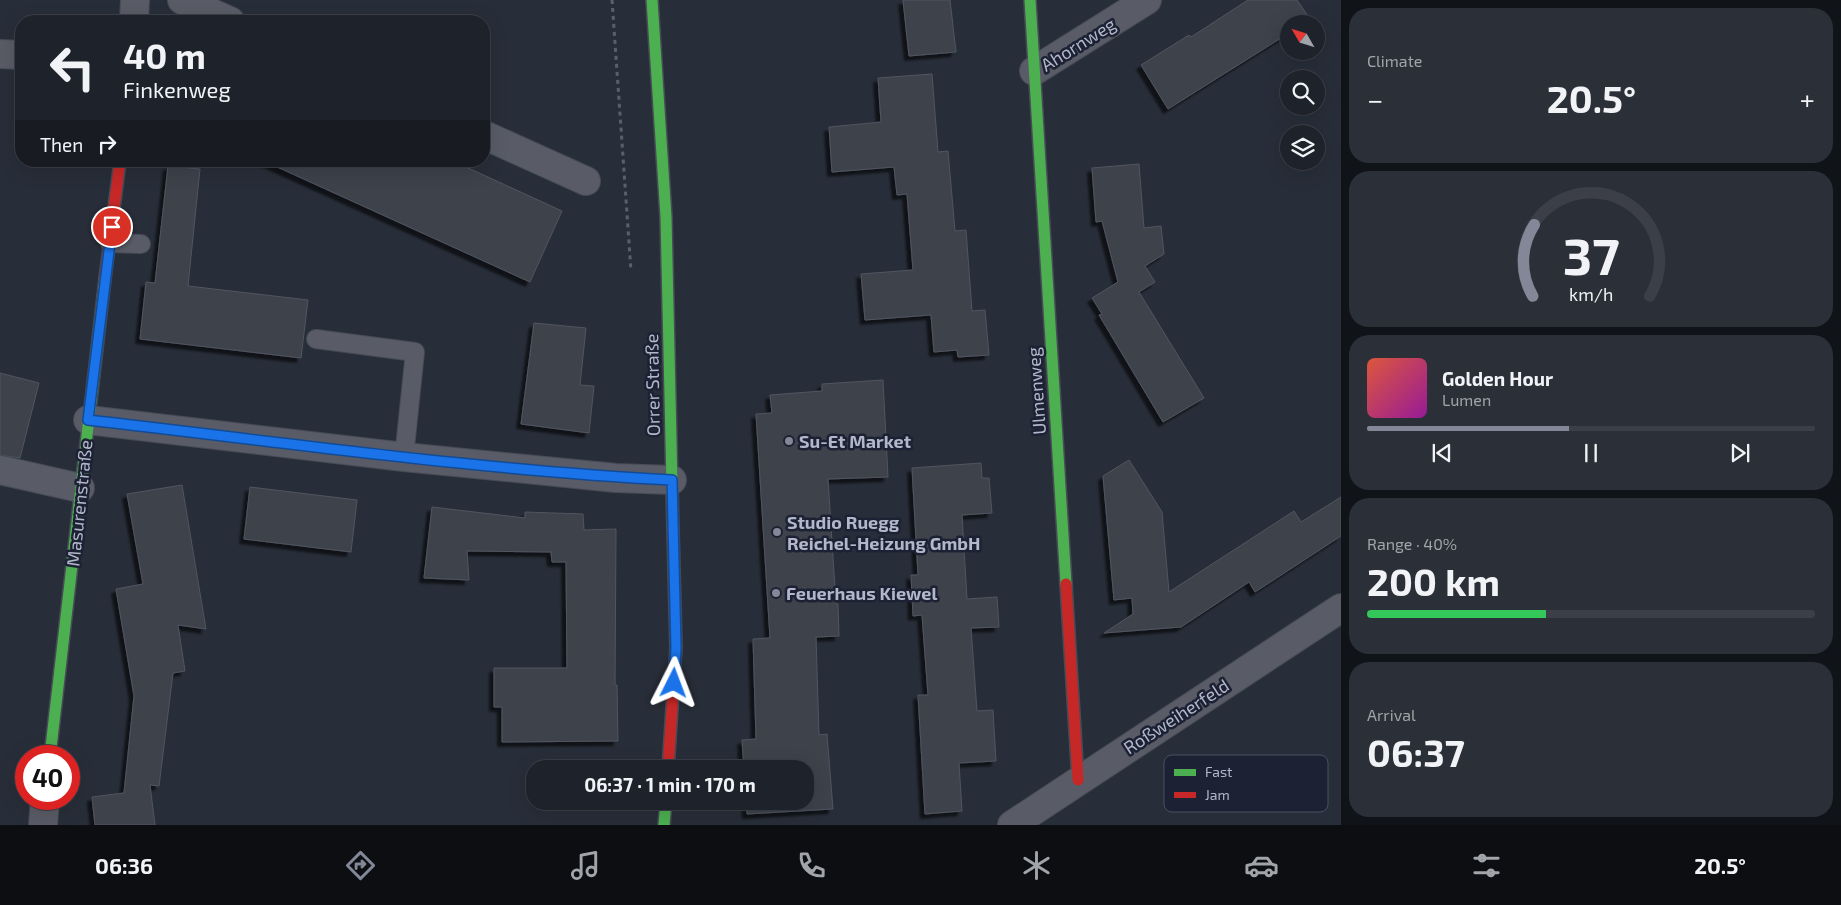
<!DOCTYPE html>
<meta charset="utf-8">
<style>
body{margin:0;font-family:"Exo 2",sans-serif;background:#2b2f37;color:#f1f3f6;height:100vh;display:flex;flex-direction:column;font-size:19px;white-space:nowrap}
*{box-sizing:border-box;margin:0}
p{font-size:16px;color:#a1a4a9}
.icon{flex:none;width:28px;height:28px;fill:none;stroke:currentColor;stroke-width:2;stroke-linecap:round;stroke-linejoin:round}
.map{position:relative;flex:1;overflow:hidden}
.panel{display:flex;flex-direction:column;gap:8px;padding:8px;background:#101318;width:500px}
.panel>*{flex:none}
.banner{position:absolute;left:15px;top:15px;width:475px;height:152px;border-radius:20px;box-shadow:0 5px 20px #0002,0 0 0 1px #3c3f47;background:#1e222b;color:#f1f3f6;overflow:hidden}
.needle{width:32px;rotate:309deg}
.controls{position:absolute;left:1280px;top:15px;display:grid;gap:10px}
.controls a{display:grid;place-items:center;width:45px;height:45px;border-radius:50%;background:#1e222b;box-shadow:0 5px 20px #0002,0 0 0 1px #3c3f47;font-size:25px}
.speed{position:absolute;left:15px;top:745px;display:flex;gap:10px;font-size:25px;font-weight:700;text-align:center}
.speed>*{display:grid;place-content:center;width:65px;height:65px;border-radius:50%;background:#1e222b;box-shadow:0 5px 20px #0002,0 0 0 1px #3c3f47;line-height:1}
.speed .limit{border:8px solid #d22;background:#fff;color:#111}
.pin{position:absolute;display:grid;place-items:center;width:42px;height:42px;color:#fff;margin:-21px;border:2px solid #fff;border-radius:50%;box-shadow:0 1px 5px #0007}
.me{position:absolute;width:55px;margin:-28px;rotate:3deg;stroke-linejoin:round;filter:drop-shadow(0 0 4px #0008)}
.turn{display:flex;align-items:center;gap:18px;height:105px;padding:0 25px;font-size:22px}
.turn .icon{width:65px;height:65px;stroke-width:2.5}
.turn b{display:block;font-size:35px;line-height:42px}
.then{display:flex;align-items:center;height:48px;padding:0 25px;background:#0003;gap:10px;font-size:19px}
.big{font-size:38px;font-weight:700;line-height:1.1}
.panel .card{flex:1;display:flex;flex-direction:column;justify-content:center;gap:8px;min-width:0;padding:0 18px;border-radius:20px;background:#2b2f37}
.panel .dial{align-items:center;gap:0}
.dial svg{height:130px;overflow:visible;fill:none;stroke:#3c3f47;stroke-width:7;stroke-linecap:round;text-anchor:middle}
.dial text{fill:#f1f3f6;stroke:none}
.song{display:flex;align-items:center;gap:15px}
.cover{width:60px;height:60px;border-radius:8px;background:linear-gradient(135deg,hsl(10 70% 55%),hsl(300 70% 35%))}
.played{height:5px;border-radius:2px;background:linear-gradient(90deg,#828897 45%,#3c3f47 45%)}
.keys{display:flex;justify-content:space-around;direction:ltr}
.heat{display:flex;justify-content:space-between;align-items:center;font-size:28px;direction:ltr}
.charge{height:8px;border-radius:4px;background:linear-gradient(90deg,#34c759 40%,#3c3f47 0)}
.trip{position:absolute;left:526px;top:760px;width:288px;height:50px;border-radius:20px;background:#1e222b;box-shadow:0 5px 20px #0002,0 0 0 1px #3c3f47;font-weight:700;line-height:50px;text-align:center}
.menu{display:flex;height:80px;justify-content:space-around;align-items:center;background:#0c0e11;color:#a1a4a9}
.menu .icon{width:35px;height:35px}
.menu .on{color:#828897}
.menu b{font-size:22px;color:#f1f3f6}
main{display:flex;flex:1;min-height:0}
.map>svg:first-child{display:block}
.building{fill:#3d424c;stroke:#515560;filter:url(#shadow)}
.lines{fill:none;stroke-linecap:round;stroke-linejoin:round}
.lane-casing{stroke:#464b55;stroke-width:20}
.street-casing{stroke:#464b55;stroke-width:30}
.fast-casing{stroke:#464b55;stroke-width:14}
.jam-casing{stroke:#464b55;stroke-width:14}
.path{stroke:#5a6068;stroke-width:3;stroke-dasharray:4 4;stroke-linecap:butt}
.lane{stroke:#595c66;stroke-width:18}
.street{stroke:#595c66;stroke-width:28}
.fast{stroke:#4caf50;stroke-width:11}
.jam{stroke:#c62828;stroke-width:11}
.route-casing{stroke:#114b97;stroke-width:12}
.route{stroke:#1a73e8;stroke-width:9}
.poi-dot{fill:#828897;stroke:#1c2234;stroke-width:2}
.labels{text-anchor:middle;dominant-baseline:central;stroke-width:5;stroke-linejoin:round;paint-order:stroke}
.street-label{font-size:18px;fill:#b2b8ca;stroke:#1c2234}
.poi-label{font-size:18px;font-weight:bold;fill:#b2b8ca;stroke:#1c2234;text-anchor:start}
.key{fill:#1c2234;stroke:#494f61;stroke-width:1}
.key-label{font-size:14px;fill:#b2b8ca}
</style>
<main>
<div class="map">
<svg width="1341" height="825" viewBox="0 0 1341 825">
<defs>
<filter id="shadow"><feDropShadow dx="-4.5" dy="4.5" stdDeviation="1" flood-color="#0009"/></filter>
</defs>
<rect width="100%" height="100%" fill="#282e39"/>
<g class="building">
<polygon points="903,0 950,0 956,52 909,56"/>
<polygon points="1248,0 1297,0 1310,19 1303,24 1289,24 1289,33 1168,109 1141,65 1189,35 1191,37"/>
<polygon points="932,74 938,152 948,151 955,231 966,230 972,311 985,310 989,355 958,357 957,350 934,352 931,315 865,320 861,274 913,270 907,194 897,195 894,167 832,172 829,127 881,122 878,78"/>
<polygon points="264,161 453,161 562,211 530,282"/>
<polygon points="1139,164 1144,228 1161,226 1164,254 1145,266 1155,282 1139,292 1204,398 1163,422 1099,315 1102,314 1092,298 1118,282 1102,221 1096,222 1092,168"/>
<polygon points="168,166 200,169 188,286 308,300 301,358 140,339 146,282 155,283"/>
<polygon points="534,323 586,328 580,385 594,386 589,433 521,424"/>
<polygon points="0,373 39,383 20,458 0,455"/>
<polygon points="883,380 888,477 828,479 836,604 838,604 839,636 816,637 819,735 827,734 833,809 747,814 746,801 805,801 805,769 744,769 742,740 756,739 753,639 770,638 756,414 772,413 770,395 822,391 822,384"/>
<polygon points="1129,460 1162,512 1169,592 1294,511 1301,522 1341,497 1341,536 1255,592 1249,582 1181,627 1104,633 1133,614 1132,598 1114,600 1103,476"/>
<polygon points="981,463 982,478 989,478 992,513 962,515 967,599 997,597 999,627 971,628 977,711 993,710 996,761 959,763 962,811 925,814 918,695 928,695 922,615 913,616 911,575 918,575 912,468"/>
<polygon points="182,485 206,629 178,625 185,671 173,673 159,786 150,785 155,825 95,825 92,797 124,793 134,696 116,589 143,584 127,494"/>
<polygon points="250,487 357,500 351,552 244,539"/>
<polygon points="432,507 525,518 525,512 583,514 584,530 616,529 615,685 617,685 618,741 502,742 502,707 494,707 494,668 567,668 566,562 552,562 551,552 467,551 469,580 424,578"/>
</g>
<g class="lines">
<defs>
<g id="lane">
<polyline points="110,243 141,244"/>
<polyline points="316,339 415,352 404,457"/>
</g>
<g id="street">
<polyline points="182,0 230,21"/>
<polyline points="134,21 135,0"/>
<polyline points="0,54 21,55"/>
<polyline points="1034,71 1147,0"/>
<polyline points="484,135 586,181"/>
<polyline points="88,420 404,457 616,478 672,480"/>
<polyline points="0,470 80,488"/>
<polyline points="43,825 45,799"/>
<polyline points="1012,825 1341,608"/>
</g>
<g id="fast">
<polyline points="652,0 666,217 673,530"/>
<polyline points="1030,0 1066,584"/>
<polyline points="50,756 105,279"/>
<polyline points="664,825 666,801"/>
</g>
<g id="jam">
<polyline points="105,279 120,161"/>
<polyline points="1066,584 1078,780"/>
<polyline points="668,769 676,648 673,530"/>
</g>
</defs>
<use href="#lane" class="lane-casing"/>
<use href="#street" class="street-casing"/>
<use href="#fast" class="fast-casing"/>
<use href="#jam" class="jam-casing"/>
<polyline class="path" points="612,0 631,271"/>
<use href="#lane" class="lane"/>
<use href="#street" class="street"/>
<use href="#fast" class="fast"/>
<use href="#jam" class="jam"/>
</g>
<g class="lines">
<defs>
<path id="route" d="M112 227 88 420C282 442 477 470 672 480L676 648 674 683"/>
</defs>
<use href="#route" class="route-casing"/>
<use href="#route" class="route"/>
</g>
<g class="poi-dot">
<circle cx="789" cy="441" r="5"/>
<circle cx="777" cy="532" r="5"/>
<circle cx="776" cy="593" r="5"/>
</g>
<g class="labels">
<g class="street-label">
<text transform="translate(1078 44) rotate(-32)">Ahornweg</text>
<text transform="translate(652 385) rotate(-91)">Orrer Straße</text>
<text transform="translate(1036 391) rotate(-94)">Ulmenweg</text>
<text transform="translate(79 503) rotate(-84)">Masurenstraße</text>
<text transform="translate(1176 716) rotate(-33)">Roßweiherfeld</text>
</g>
<g class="poi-label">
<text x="799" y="441">Su-Et Market</text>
<text x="787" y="522">Studio Ruegg<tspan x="787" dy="21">Reichel-Heizung GmbH</tspan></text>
<text x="786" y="593">Feuerhaus Kiewel</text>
</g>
</g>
<rect x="1164" y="755" width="164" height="57" rx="8" class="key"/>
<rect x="1174" y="769" width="22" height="7" fill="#4caf50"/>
<rect x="1174" y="792" width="22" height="6" fill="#c62828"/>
<g class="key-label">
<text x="1205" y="777">Fast</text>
<text x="1205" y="800">Jam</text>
</g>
</svg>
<div class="controls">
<a><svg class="needle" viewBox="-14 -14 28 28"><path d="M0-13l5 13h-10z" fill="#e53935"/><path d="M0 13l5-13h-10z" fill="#a1a4a9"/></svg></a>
<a><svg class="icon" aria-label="search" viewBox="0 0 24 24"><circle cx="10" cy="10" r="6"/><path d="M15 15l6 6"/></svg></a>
<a><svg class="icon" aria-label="layers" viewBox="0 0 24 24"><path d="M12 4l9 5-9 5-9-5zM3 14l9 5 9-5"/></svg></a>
</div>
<div class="speed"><div class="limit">40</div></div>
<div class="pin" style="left:112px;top:227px;background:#d93025"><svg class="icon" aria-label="arrive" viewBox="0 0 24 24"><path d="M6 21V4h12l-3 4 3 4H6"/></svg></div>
<svg class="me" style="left:674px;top:683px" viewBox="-20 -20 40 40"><path d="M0-17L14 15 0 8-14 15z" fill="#1a73e8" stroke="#fff" stroke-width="4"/></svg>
<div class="trip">06:37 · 1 min · 170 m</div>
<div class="banner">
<div class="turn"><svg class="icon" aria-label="left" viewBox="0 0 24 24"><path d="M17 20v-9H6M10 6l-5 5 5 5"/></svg><div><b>40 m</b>Finkenweg</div></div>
<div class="then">Then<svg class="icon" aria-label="right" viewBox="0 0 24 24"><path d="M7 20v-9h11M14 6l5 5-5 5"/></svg></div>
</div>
</div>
<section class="panel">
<div class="card"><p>Climate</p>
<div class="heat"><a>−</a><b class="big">20.5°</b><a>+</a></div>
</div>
<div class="card dial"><svg viewBox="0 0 100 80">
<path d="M14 69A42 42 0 1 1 86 69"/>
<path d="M14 69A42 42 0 0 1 15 25" stroke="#828897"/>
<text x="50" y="56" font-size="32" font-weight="700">37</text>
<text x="50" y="72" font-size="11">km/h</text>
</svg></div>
<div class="card">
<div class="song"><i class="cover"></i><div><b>Golden Hour</b><p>Lumen</p></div></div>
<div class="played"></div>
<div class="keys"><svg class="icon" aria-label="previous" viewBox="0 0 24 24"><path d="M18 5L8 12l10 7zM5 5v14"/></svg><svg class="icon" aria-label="pause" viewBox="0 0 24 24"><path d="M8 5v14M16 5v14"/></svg><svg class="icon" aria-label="next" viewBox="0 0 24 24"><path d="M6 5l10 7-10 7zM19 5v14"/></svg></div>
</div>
<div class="card"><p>Range · 40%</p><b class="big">200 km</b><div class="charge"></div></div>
<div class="card"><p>Arrival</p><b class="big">06:37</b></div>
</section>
</main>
<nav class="menu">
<b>06:36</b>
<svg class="icon on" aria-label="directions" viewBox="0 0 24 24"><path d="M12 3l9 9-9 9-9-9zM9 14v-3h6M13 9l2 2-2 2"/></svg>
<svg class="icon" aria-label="music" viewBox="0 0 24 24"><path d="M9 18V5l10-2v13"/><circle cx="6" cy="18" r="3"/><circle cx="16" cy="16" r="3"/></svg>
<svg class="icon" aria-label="phone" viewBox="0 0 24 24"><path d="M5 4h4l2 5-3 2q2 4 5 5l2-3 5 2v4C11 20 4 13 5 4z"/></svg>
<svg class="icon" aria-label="climate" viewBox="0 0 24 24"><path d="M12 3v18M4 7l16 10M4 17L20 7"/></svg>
<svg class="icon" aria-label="car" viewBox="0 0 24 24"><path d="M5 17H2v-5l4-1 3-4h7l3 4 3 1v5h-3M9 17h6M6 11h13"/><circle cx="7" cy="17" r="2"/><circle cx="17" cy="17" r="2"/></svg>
<svg class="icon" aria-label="filters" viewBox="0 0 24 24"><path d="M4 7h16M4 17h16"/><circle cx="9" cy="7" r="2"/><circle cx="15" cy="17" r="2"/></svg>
<b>20.5°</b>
</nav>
